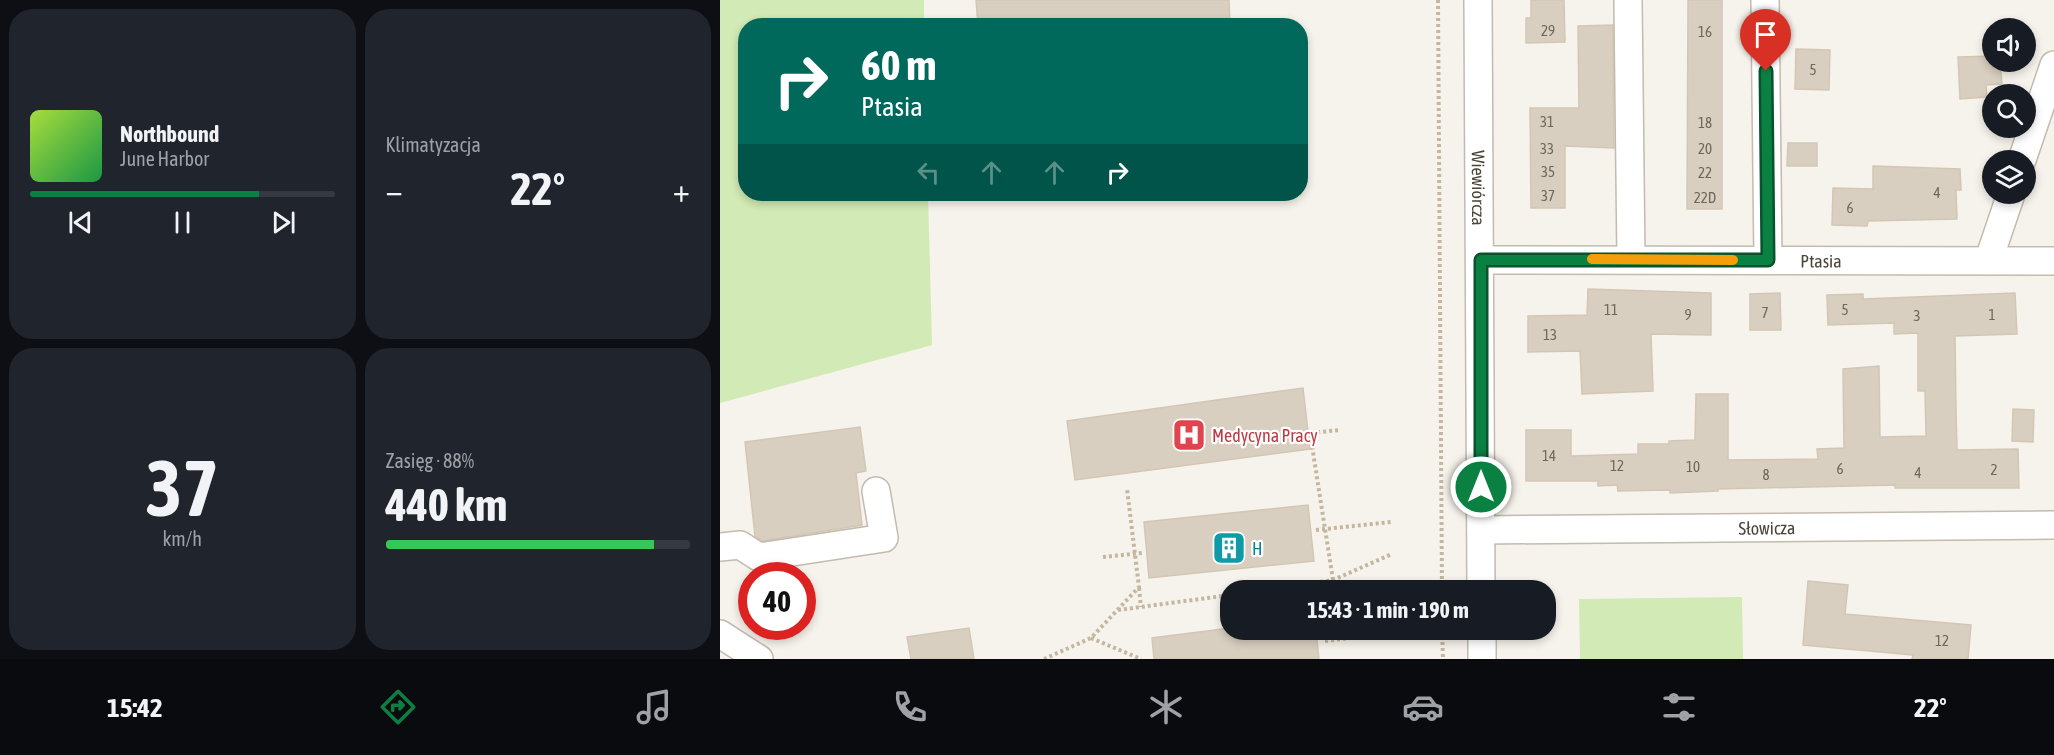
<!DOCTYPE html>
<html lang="pl">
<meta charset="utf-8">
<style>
body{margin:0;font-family:"Asap Condensed",sans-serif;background:#20242c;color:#f1f3f6;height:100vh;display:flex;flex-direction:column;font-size:22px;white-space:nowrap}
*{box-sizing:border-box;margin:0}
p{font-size:20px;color:#9ea1a6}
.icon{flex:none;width:33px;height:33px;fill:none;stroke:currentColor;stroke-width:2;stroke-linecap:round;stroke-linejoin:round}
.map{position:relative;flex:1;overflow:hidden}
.sheet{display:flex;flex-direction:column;gap:9px;padding:9px;background:#0d0f14;width:720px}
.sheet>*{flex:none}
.hud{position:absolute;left:18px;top:18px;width:570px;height:183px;border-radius:24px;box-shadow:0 3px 9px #0003;background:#00695c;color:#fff;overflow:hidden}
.controls{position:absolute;left:1262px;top:18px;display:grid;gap:12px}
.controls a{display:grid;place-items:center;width:54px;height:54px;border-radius:50%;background:#171b24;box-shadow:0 3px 9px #0003;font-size:30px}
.speed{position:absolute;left:18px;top:562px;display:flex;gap:12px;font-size:30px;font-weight:700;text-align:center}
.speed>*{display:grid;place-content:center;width:78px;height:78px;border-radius:50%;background:#171b24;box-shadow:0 3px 9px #0003;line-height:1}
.speed .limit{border:9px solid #d22;background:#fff;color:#111}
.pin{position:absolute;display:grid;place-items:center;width:51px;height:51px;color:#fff;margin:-62px -26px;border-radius:50% 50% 50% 0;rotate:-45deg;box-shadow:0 0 6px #0007}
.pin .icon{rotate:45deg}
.me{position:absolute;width:66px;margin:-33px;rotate:0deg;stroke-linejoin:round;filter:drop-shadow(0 0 4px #0008)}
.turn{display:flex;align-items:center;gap:21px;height:126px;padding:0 24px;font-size:27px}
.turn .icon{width:78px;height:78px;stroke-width:2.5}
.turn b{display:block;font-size:42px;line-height:51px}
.lanes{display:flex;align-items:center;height:57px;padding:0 24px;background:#0003;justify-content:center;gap:30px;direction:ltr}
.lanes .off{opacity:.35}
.big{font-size:45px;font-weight:700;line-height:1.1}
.sheet .card{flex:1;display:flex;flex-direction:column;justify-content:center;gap:9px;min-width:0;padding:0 21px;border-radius:24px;background:#20242c}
.sheet .dial{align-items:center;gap:0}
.dial b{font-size:78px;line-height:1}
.song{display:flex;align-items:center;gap:18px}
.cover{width:72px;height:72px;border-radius:9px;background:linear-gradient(135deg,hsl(80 70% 55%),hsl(140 70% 35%))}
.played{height:6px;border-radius:3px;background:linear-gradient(90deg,#0b8043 75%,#363941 75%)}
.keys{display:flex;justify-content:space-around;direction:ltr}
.heat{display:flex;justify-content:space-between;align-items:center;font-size:33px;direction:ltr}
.charge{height:9px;border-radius:4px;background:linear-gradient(90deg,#34c759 88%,#363941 0)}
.sheet .tiles{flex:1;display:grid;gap:9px;grid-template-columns:repeat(2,1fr)}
.trip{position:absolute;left:500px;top:580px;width:336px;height:60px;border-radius:24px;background:#171b24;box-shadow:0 3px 9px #0003;font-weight:700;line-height:60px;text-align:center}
.dock{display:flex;height:96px;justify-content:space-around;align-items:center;background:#090b0e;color:#9ea1a6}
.dock .icon{width:42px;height:42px}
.dock .selected{color:#0b8043}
.dock b{font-size:27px;color:#f1f3f6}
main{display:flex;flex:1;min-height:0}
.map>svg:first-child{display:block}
.green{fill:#d2eab5}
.building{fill:#d8cfc1;stroke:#d3c7b4;stroke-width:1.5}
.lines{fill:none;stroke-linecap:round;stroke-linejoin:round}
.minor-casing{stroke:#c2bbae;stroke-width:30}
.path{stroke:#c4b79f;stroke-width:4;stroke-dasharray:3 3;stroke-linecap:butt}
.minor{stroke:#fff;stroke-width:27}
.route-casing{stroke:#07532c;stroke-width:15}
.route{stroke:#0b8043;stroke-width:10}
.slow{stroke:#f59e0b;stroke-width:10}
.labels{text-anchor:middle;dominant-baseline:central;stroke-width:4.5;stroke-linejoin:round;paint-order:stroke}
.number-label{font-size:15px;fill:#6e675b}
.street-label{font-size:18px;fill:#4b4439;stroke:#fff}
.health-label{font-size:18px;fill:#be3a42;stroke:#fff;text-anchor:start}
.culture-label{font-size:18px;fill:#0d838f;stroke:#fff;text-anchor:start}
</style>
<main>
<section class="sheet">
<div class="tiles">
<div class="card">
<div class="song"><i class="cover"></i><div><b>Northbound</b><p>June Harbor</p></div></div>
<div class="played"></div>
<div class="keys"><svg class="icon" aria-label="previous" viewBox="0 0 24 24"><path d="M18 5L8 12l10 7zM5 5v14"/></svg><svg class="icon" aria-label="pause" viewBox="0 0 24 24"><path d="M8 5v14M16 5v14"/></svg><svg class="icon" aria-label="next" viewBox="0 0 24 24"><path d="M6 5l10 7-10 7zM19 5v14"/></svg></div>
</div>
<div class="card"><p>Klimatyzacja</p>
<div class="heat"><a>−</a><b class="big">22°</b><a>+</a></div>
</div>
<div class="card dial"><b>37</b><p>km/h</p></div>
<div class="card"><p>Zasięg · 88%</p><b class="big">440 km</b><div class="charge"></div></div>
</div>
</section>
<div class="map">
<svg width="1334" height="659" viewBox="0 0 1334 659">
<rect width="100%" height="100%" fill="#f6f3ec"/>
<g class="green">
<polygon points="0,0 204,0 204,25 26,26 26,194 208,194 212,345 0,403"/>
<polygon points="1022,597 1023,659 860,659 859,599"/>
</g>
<g class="building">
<polygon points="256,0 509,0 510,26 258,26"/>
<polygon points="811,0 844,0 845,42 806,43 806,18 811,18"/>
<polygon points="968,0 1002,0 1002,209 967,209"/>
<polygon points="893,25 894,148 845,146 845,208 811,208 810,108 859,108 858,26"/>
<polygon points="1076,49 1110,50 1109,90 1075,89"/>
<polygon points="1272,56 1272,62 1280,62 1282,84 1266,85 1267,97 1240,99 1238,57"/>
<polygon points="1068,143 1097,143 1097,166 1067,166"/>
<polygon points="1153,166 1240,169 1241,190 1236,190 1237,219 1148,221 1147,226 1112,225 1113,188 1153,189"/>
<polygon points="868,289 991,293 991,335 931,334 933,391 862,394 860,351 808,352 808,316 867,315"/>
<polygon points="1060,293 1061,330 1030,330 1030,294"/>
<polygon points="1295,293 1297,334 1235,336 1236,410 1237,450 1298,449 1299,488 1175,488 1175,485 998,489 998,491 950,493 950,490 898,491 897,485 878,486 878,481 806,481 806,430 851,430 851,456 918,454 918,444 949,444 949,441 975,440 976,394 1008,394 1008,460 1098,459 1097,449 1124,448 1123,369 1159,366 1160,437 1206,436 1205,391 1198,391 1198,333 1174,334 1174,323 1108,325 1107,295 1143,294 1143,299"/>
<polygon points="583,388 590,449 355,480 347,421"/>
<polygon points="1293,409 1314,410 1313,442 1292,441"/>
<polygon points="140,427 146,471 136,473 142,525 42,541 35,536 25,442"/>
<polygon points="588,505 594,561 429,578 424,522"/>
<polygon points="1088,581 1128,585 1125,614 1251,625 1248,659 1192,659 1193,655 1083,645"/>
<polygon points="249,628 254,659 191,659 187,637"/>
<polygon points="510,628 596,630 599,659 434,659 432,638"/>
</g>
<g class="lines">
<defs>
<g id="minor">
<path id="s1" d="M758 0 761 591"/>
<polyline points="908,0 911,259"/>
<polyline points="1045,0 1048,259"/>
<polyline points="1302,160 1334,65"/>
<polyline points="1269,259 1291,194"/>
<path id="s2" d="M761 260 1334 261"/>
<path id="s3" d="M761 530 1334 525"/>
<polyline points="0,547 20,545 39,557 164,538 156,491"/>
<polyline points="762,630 762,659"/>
<polyline points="0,634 39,659"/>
</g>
</defs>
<use href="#minor" class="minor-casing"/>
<g class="path">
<polyline points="718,0 722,591"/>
<polyline points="596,530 671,522"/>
<polyline points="383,557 422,553"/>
<polyline points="613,580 590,433 620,430"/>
<polyline points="602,582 603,591"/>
<polyline points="419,588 421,607"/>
<polyline points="535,591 613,580 672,554"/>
<polyline points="398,610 510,595"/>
<polyline points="608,630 610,641"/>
<polyline points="722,630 723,659"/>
<polyline points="371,638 421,659"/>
<polyline points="605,641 673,633"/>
<polyline points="324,659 371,638 419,587 407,489"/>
</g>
<use href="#minor" class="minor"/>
</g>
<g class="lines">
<defs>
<polyline id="route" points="761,487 761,260 1048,260 1046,71"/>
</defs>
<use href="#route" class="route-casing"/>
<use href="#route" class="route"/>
<polyline class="slow" points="872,259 1013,260"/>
</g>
<defs>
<symbol id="hospital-square" viewBox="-11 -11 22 22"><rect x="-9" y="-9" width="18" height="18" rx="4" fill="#e0444e" stroke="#fff"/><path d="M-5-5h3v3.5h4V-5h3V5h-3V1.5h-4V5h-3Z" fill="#fff"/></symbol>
<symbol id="building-square" viewBox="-11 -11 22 22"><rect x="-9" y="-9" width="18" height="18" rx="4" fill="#0f9aa8" stroke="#fff"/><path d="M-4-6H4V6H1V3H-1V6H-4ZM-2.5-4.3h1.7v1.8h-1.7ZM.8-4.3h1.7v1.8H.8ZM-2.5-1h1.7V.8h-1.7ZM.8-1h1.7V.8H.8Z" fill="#fff"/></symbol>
</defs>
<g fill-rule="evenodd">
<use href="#hospital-square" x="450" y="416" width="38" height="38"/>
<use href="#building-square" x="490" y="529" width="38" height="38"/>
</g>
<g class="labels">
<g class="number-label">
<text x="828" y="30">29</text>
<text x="985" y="31">16</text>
<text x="1093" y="69">5</text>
<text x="827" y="121">31</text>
<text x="985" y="122">18</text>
<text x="827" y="148">33</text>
<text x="985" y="148">20</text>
<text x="828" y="171">35</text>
<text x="985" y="172">22</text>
<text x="1217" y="192">4</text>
<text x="828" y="195">37</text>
<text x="985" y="197">22D</text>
<text x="1130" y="207">6</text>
<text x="891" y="309">11</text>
<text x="1125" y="309">5</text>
<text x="1045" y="312">7</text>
<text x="968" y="314">9</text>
<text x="1272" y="314">1</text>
<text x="1197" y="315">3</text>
<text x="830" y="334">13</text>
<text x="829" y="455">14</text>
<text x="897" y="465">12</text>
<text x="973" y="466">10</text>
<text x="1120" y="468">6</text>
<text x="1274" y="469">2</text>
<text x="1198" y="472">4</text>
<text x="1046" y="474">8</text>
<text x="1222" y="640">12</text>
</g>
<g class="street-label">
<text stroke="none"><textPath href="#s1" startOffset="188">Wiewiórcza</textPath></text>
<text stroke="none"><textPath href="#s2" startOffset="340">Ptasia</textPath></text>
<text stroke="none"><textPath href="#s3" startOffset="286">Słowicza</textPath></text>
</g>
<g class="health-label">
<text x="492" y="435">Medycyna Pracy</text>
</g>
<g class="culture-label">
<text x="532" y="548">H</text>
</g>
</g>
</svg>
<div class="controls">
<a><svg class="icon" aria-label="sound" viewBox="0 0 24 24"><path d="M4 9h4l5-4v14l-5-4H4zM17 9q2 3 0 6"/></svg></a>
<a><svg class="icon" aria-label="search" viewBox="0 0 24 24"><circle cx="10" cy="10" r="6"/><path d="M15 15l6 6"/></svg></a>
<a><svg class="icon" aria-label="layers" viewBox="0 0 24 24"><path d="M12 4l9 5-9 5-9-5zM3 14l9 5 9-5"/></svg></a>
</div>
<div class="speed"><div class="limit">40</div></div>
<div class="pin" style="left:1046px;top:71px;background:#d93025"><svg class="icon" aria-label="arrive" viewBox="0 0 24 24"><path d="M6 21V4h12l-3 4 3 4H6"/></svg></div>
<svg class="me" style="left:761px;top:487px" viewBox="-20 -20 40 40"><circle r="17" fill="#0b8043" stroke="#fff" stroke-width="3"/><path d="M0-11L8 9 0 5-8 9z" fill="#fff"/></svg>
<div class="trip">15:43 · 1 min · 190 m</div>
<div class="hud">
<div class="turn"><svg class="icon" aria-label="right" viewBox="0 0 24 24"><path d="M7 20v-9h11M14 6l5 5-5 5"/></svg><div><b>60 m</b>Ptasia</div></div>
<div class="lanes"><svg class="icon off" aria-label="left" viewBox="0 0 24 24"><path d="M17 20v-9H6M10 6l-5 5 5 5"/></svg><svg class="icon off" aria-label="ahead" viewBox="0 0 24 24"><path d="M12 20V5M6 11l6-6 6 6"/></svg><svg class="icon off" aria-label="ahead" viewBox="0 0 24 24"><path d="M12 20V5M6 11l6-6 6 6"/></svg><svg class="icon" aria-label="right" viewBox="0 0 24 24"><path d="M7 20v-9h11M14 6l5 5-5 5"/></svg></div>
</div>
</div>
</main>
<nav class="dock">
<b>15:42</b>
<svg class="icon selected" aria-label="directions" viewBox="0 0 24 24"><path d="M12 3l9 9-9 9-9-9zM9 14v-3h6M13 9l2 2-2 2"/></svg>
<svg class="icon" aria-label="music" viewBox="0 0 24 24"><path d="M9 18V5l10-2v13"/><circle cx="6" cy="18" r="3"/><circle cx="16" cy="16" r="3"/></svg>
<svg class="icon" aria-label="phone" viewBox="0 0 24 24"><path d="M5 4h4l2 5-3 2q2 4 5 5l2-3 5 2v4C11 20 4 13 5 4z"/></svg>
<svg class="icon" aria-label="climate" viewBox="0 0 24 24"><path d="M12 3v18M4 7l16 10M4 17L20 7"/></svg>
<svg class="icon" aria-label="car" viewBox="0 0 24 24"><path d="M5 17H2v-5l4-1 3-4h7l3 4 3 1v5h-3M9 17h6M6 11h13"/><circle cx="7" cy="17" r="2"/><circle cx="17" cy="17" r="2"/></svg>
<svg class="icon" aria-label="filters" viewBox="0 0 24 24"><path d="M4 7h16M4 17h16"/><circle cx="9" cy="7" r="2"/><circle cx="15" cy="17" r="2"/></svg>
<b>22°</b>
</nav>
